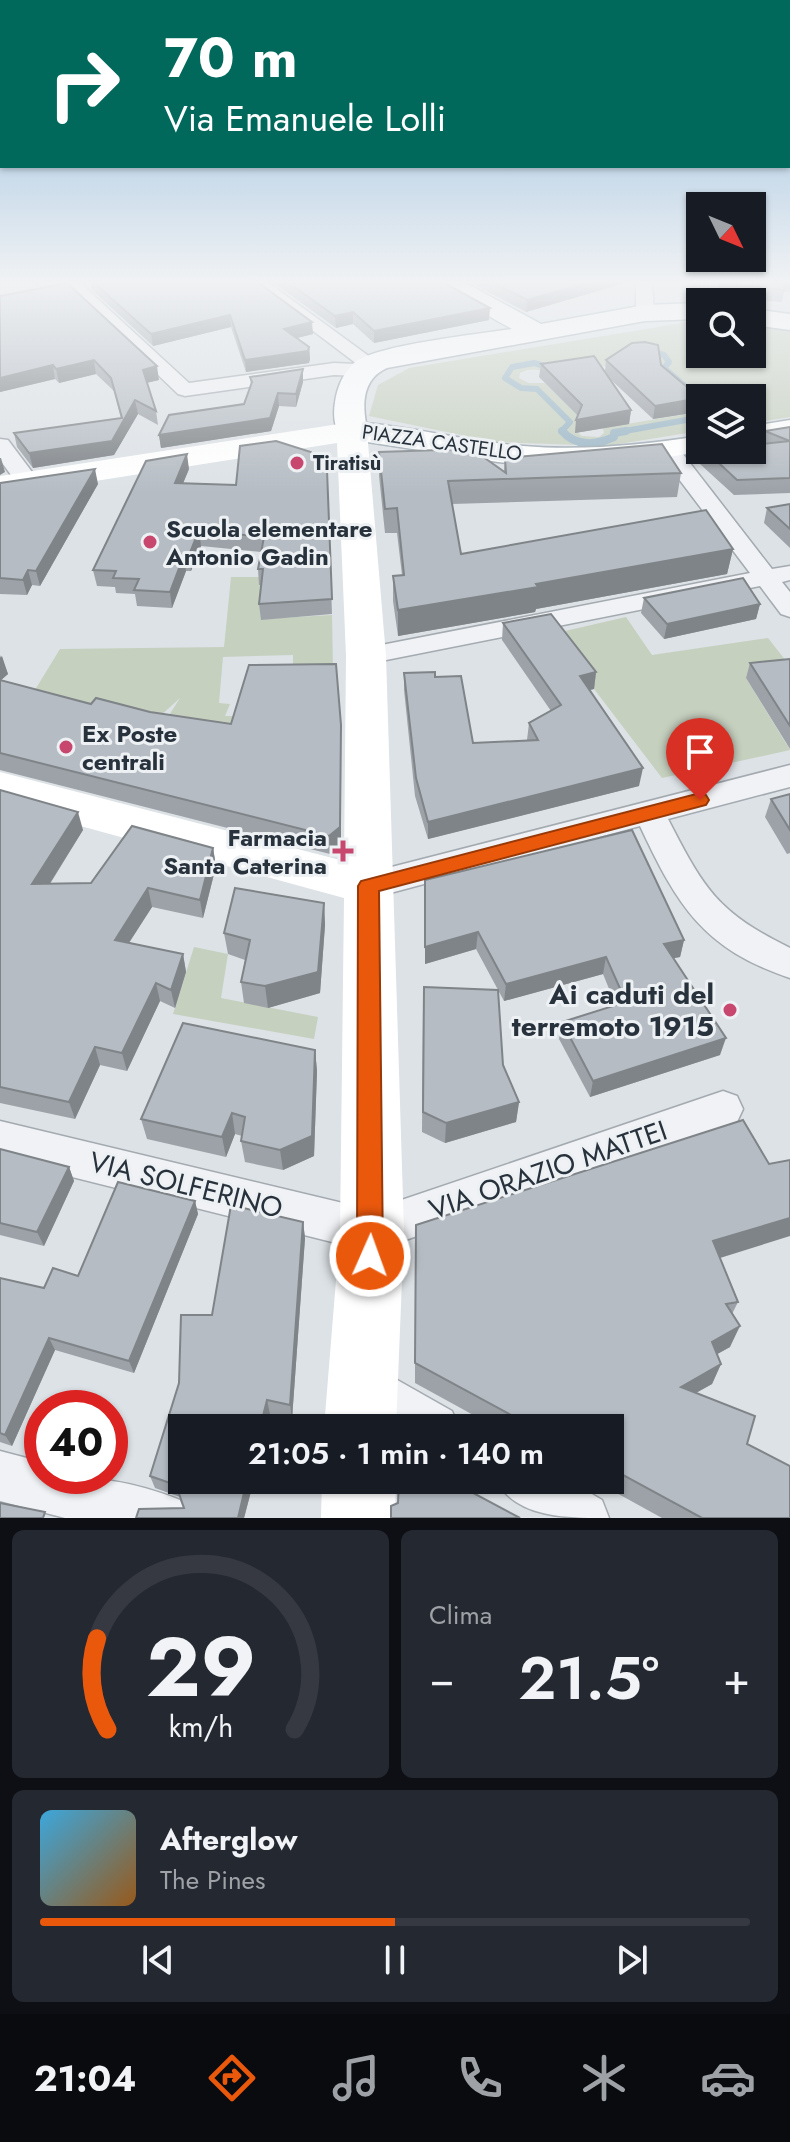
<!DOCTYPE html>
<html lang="it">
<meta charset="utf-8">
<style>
body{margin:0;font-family:Jost,sans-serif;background:#242831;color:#f1f3f6;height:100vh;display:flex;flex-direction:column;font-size:30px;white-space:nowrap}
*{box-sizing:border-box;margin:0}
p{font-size:26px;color:#9ea1a6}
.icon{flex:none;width:44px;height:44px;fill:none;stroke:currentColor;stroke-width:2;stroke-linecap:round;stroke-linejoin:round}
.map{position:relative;height:1518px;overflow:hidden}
.details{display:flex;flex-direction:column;gap:12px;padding:12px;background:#0d0f14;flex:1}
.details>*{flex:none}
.hud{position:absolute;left:0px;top:0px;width:790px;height:168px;box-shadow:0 2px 6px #0004;background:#00695c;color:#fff;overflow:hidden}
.needle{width:52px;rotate:133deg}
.fabs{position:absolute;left:686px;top:192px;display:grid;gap:16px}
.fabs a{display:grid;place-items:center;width:80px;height:80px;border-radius:0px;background:#171b24;box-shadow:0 2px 6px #0004;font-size:40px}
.speed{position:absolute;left:24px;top:1390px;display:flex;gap:16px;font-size:40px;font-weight:700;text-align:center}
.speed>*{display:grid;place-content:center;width:104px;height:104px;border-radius:50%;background:#171b24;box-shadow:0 2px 6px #0004;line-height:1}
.speed .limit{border:12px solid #d22;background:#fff;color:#111}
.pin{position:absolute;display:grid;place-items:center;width:68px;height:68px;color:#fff;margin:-82px -34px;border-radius:50% 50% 50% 0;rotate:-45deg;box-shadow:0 0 8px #0007}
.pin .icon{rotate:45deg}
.me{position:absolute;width:88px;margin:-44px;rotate:2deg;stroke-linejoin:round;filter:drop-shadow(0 0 6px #0008)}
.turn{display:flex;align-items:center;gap:28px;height:168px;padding:0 32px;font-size:36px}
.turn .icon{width:104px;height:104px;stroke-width:2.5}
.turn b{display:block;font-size:56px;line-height:68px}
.big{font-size:60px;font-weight:600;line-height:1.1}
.details .tile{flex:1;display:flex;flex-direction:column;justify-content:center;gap:12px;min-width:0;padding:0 28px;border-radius:12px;background:#242831}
.details .dial{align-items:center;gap:0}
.dial svg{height:208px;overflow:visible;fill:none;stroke:#363941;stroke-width:7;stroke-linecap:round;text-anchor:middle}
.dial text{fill:#f1f3f6;stroke:none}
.song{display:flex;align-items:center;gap:24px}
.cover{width:96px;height:96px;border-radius:12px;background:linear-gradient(135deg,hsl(200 70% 55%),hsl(30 70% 35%))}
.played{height:8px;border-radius:4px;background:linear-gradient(90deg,#ea580c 50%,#363941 50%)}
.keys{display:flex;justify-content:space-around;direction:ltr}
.heat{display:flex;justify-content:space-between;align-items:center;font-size:44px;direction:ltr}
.details .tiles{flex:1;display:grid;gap:12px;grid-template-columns:1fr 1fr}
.tile:last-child{grid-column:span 2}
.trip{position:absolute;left:168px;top:1414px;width:456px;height:80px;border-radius:0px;background:#171b24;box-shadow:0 2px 6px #0004;font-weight:600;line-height:80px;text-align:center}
.tabs{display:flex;height:128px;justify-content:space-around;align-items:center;background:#090b0e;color:#9ea1a6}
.tabs .icon{width:56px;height:56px}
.tabs .active{color:#ea580c}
.tabs b{font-size:36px;color:#f1f3f6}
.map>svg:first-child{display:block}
.green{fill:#c6d0bf}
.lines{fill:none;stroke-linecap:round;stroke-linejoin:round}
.stream-far1{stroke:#9ab6c5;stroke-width:6}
.stream{stroke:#9ab6c5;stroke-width:8}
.street-casing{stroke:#a3aab0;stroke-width:3}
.primary-casing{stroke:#9da9b1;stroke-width:3}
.street{fill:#f0f2f5;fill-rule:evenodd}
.secondary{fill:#fff;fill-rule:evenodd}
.primary{fill:#fff;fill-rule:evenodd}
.wall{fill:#9ca2a8}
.shaded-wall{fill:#7f8488}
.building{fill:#b5bcc3;stroke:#7f8488;stroke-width:2}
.route{fill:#ea580c;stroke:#983908;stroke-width:2}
.poi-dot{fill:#c7476f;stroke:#edf1f4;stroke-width:3}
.labels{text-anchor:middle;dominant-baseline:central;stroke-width:6;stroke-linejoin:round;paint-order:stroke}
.far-street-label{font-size:20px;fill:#28323c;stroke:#edf1f4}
.far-poi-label{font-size:20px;font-weight:bold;fill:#28323c;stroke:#edf1f4;text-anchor:start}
.poi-label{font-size:24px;font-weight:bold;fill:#28323c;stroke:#edf1f4;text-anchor:start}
.near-poi-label{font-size:28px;font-weight:bold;fill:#28323c;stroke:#edf1f4;text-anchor:end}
.near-street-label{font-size:28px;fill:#28323c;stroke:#edf1f4}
</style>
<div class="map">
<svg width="790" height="1518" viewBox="0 0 790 1518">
<rect width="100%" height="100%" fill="#dde2e6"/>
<g class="green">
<path d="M700 320V354H752V323L790 328V417L752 423V398H700V406H692L630 362 551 375C541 369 531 367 520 373L519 378 529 383H545L586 424 577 432 582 436 599 437 604 433 603 428 686 414 700 420V431L606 446 495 442 369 416 378 385 409 368Z"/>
<polygon points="231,577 261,577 261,619 332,615 333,669 293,669 293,655 223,657 219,703 230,704 225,716 241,716 233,742 159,731 180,698 146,729 27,703 60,649 224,647"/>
<polygon points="626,617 652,655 768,638 790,666 746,678 790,750 662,778 552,634"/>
<polygon points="194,947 228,954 221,998 318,1017 314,1039 173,1014"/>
</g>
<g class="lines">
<g class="stream-far1">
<polyline points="646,350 664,355 669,362 664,368 700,399"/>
<polyline points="552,368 534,363 512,367 505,378 521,388 537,389 570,422 562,431 564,433"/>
<polyline points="614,433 686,420 700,424"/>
</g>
<path class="stream" d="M562 431C576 447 596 445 614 437V433L626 431"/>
<defs>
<g id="street">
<polygon points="60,281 78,281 189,383 334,363 357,364 247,281 266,281 381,365 363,376 334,375 185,396 178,394"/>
<polygon points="636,281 652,281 654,313 651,317 645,318 636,313"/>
<polygon points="0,439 8,440 35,476 38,481 35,486 19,486 0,460"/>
<polygon points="668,444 676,445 772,569 790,566 790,580 782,582 790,592 790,617 781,614 760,586 366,664 356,662 352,656 356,650 366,648 750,573 657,450"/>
<path d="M790 765V787L668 819C704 889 717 912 790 948V978C703 949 677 905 640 826L368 899 356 895 351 886 356 877 368 873Z"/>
<polygon points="723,1091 737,1096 743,1109 737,1122 372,1252 0,1159 0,1121 372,1210"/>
<polygon points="362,1360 452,1411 459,1428 390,1428 345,1401 338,1384 345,1367"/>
<path d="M0 1451 42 1462V1476C92 1476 133 1481 180 1500L187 1518H65L0 1501Z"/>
<path d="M496 1480H568L602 1500 609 1518C566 1518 516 1518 496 1480Z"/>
</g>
<g id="primary">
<path d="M432 281H462L541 324 645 305 700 303V319L645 321 387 368C364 378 362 401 366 423 418 428 470 442 523 446 582 451 642 445 700 436V450H712L625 464 548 467 498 462 341 438C334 427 333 414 335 402 337 388 343 373 354 363 375 345 479 334 512 329L435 286Z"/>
<polygon points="752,309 790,314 790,330 752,325"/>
<polygon points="790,420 790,438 752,444 752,426"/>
</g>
</defs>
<use href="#street" class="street-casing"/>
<use href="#primary" class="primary-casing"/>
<use href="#street" class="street"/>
<g class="secondary">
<polygon points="352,422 363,424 367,431 386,656 404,1231 396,1428 324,1428 340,1231 344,898 0,804 0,772 344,861 346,656 337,443 0,496 0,476"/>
<polygon points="322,1480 396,1480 395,1518 321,1518"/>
</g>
<use href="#primary" class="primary"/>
</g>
<g class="wall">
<polygon points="90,281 256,281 313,334 297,338 309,347 310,359 309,363 246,372 231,327 153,346 92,290"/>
<polygon points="271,281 441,281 489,320 374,343 353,324 336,328"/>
<polygon points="468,281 632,281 526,312"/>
<polygon points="719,281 790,281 790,292 784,292 782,302 717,296"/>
<polygon points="0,296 159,380 147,383 156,411 158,425 138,414 114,455 33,468 17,447 14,433 121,418 114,391 96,374 59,383 55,379 0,392"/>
<polygon points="606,360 661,365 698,412 653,419 609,378 631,410 629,424 575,433 578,416 539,377 541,364 605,371"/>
<polygon points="250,377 303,382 296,407 279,406 271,431 161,448 159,435 244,404 251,385"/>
<polygon points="790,427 790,493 734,495 700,464 703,450 752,450 762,444 765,431"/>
<polygon points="379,452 504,471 505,458 681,473 677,497 452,504 461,554 733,549 727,574 536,609 535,612 398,636 393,601 393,576 402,575 397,533 385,533 379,476"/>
<polygon points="189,469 183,483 236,485 327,470 332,614 261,620 259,604 261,585 259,585 258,569 261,552 201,546 191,571 186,571 172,608 137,606 135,594 116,593 115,587 97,586 93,570"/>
<polygon points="0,483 98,484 40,586 32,585 27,595 0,594"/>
<polygon points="790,504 790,548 764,523 767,508"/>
<polygon points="644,598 760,604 756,619 664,639 641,613"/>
<polygon points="503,623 596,672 594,689 589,690 639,786 428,839 415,796 404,690 404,673 473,743 527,740 529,723 551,711 502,640"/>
<polygon points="0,655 8,674 1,680 91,704 231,724 341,725 341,845 330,854 0,770"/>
<polygon points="790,659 790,749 746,678 750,663"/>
<polygon points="0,790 83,830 50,884 91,883 213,848 216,866 203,918 152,907 129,943 183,954 186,972 175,1008 160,1001 127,1071 100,1065 75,1119 0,1103"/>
<polygon points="790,794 790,853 787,854 765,817 771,799"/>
<polygon points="425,880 684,940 680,957 673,958 720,1055 590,1097 559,1039 562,1022 616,1006 603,974 504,1001 476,949 425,964"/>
<polygon points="324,903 325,925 320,993 268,1008 244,1003 241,982 245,960 228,954 224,933"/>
<polygon points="423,1009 503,1065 519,1102 516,1122 445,1143 422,1132"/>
<polygon points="315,1050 317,1071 314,1156 283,1170 245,1162 241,1141 242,1136 235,1134 226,1157 147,1139 141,1119"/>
<polygon points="0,1149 69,1167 74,1181 44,1246 0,1235"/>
<polygon points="195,1201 198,1214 134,1373 55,1350 12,1446 0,1442 0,1278 44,1288 78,1276"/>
<polygon points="303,1222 305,1238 292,1419 270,1414 182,1480 254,1480 244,1518 136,1518 184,1508 180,1497 155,1488 150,1476 212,1315"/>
<polygon points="415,1247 719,1258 738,1302 732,1314 730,1347 717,1354 721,1364 712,1384 696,1393 747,1444 790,1518 662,1518 593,1480 610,1480 610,1428 497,1428 415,1383"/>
</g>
<g class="shaded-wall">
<polygon points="594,281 632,281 526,312 527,300"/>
<polygon points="490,308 489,320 374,343 374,331"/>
<polygon points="353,312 353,324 336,328 335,316"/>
<polygon points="230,315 231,327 153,346 151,334"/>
<polygon points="312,322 313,334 285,341 284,329"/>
<polygon points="309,347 310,359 309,363 246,372 245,360"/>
<polygon points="94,360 96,374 59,383 56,369"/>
<polygon points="53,365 55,379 0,392 0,378"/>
<polygon points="157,366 159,380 145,383 143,370"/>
<polygon points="303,369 303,382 296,407 296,394"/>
<polygon points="278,393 279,406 271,431 161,448 159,435"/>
<polygon points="700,398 698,412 653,419 655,406"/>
<polygon points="135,400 138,414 114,455 33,468 29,453 112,441"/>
<polygon points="631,410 629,424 575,433 576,420"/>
<polygon points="187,454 189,469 177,498 175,483"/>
<polygon points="0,458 1,458 5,472 0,475"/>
<polygon points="95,469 98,484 40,586 36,571"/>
<polygon points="199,530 201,546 191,571 189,555"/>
<polygon points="733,549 727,574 536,609 535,612 398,636 398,610 536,584"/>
<polygon points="184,555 186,571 172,608 170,592"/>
<polygon points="28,570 32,585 27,595 23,580"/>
<polygon points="760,604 756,619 664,639 667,624"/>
<polygon points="2,656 8,674 0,681 0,658"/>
<polygon points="596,672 594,689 577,693 580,676"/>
<polygon points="341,725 341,845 330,854 329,836"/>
<polygon points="643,768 639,786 428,839 428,822"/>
<polygon points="78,812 83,830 38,902 32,884"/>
<polygon points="213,848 216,866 203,918 200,900"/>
<polygon points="148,888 152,907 119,958 115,940"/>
<polygon points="324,903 325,925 320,993 268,1008 265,986"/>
<polygon points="478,932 476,949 425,964 425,947"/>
<polygon points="684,940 680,957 660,961 664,944"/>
<polygon points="183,954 186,972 175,1008 171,990"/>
<polygon points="606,957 603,974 504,1001 506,984"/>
<polygon points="156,983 160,1001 127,1071 122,1053"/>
<polygon points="726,1038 720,1055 590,1097 593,1081"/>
<polygon points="95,1047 100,1065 75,1119 69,1102"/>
<polygon points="315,1050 317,1071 314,1156 283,1170 280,1150"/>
<polygon points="519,1102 516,1122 445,1143 446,1123"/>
<polygon points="232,1113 235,1134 226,1157 222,1137"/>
<polygon points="69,1167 74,1181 44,1246 37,1232"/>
<polygon points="195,1201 198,1214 134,1373 129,1361"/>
<polygon points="790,1218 790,1236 704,1263 713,1241"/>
<polygon points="303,1222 305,1238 292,1419 290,1405"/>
<polygon points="740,1326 730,1347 703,1362 712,1342"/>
<polygon points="49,1338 55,1350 12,1446 5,1435"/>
<polygon points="721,1364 712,1384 672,1406 681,1387"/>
<polygon points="267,1400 270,1414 267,1428 260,1428"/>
<polygon points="247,1480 254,1480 244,1518 238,1518"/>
</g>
<g class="building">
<polygon points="92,281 256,281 312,322 284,329 309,347 308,351 245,360 230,315 151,334"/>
<polygon points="286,281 441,281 490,308 374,331 353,312 335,316"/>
<polygon points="490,281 594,281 527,300"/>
<polygon points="720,281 785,281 784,290 720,284"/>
<polygon points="67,283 157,366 143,370 156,411 135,400 112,441 29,453 14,433 122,418 111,378 94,360 56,369 53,365 0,378 0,296"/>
<polygon points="645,342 658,345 661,365 700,398 655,406 606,360 632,343"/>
<polygon points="594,356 631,410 576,420 582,405 541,364"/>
<polygon points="303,369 296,394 278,393 270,418 159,435 169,415 244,404 252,382 250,377"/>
<polygon points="790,427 790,478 737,480 705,450 752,450 752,445 790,441 765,431"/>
<polygon points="276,441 311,452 327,470 332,599 259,604 263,569 258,569 264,537 199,530 189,555 184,555 170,592 134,590 139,579 113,578 116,571 93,570 146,461 187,454 175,483 236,485 240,446"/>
<polygon points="662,444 681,473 448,481 461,554 706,510 733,549 536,584 538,587 398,610 393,576 404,575 397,508 385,509 379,452 472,449 506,473 505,458"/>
<polygon points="95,469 36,571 28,570 23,580 0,578 0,483"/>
<polygon points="790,504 790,529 767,508"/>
<polygon points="743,578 760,604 667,624 644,598"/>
<polygon points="551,614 596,672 580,676 643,768 428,822 416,778 404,673 435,672 435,677 461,676 473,743 538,740 529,723 561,705 503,623"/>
<polygon points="790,659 790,726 750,663"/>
<polygon points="336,664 341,725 340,827 329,836 0,753 0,680 91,704 96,698 150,712 231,724 249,665"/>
<polygon points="0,790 78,812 32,884 91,883 132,826 213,848 200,900 148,888 115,940 183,954 171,990 156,983 122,1053 95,1047 69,1102 0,1087"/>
<polygon points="790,794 790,830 771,799"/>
<polygon points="632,830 684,940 664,944 726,1038 593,1081 562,1022 626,1002 606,957 506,984 478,932 425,947 425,880"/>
<polygon points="235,888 324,903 318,972 265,986 241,982 250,940 224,933"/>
<polygon points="424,987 498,990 503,1065 519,1102 446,1123 423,1112"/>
<polygon points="183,1023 315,1050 312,1136 280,1150 241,1141 245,1117 232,1113 222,1137 141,1119"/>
<polygon points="743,1120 769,1164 790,1160 790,1218 713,1241 738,1302 726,1304 740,1326 712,1342 721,1364 681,1387 755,1416 747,1444 790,1466 790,1518 702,1518 610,1468 610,1428 535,1428 415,1363 416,1225"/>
<polygon points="0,1149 69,1167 37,1232 0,1223"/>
<polygon points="118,1182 195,1201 129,1361 49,1338 5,1435 0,1433 0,1278 44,1288 53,1268 78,1276"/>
<polygon points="231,1205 303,1222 290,1405 267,1400 260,1428 182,1428 182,1480 247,1480 238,1518 136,1518 139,1509 184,1508 176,1485 150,1476 179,1383 181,1315 212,1315"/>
<polygon points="399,1480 449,1480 520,1518 391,1518 391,1506 398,1503"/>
<polygon points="0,1503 45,1512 43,1518 0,1518"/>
</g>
<linearGradient id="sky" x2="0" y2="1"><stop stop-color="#89b5da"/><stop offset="0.57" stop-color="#f0f2f4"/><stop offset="1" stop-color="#f0f2f4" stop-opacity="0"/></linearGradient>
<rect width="790" height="493" fill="url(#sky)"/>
<polygon class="route" points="700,793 706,795 709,800 706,805 379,891 383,1256 380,1265 370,1269 361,1265 357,1256 358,886 361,881"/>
<g class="poi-dot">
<circle cx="297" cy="463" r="8"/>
<circle cx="150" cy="542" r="8"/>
<circle cx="66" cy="747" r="8"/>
<path d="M339 839h8v8h8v8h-8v8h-8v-8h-8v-8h8z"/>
<circle cx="730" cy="1010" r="8"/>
</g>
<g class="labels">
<g class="far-street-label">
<text transform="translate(442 443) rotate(8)">PIAZZA CASTELLO</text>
</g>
<g class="far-poi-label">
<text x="313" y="463">Tiratisù</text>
</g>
<g class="poi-label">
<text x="166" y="528">Scuola elementare<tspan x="166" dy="28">Antonio Gadin</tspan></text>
<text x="82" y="733">Ex Poste<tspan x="82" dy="28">centrali</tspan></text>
<text x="327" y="837" text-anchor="end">Farmacia<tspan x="327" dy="28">Santa Caterina</tspan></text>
</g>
<g class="near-poi-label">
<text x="714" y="994">Ai caduti del<tspan x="714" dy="32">terremoto 1915</tspan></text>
</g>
<g class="near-street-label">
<text transform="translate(548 1170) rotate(-19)">VIA ORAZIO MATTEI</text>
<text transform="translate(186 1185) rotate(14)">VIA SOLFERINO</text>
</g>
</g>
</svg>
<div class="fabs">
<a><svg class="needle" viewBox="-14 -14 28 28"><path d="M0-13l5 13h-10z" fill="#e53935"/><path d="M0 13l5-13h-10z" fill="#9ea1a6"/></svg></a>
<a><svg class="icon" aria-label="search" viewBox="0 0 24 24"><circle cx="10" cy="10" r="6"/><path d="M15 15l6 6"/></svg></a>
<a><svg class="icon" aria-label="layers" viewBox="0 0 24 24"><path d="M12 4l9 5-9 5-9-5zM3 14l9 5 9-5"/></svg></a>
</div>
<div class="speed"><div class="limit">40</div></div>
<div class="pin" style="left:700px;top:800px;background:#d93025"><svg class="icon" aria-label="arrive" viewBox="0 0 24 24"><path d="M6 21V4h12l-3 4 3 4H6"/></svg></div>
<svg class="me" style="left:370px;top:1256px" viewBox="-20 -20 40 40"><circle r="17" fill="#ea580c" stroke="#fff" stroke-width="3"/><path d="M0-11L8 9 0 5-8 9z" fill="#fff"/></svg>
<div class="trip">21:05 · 1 min · 140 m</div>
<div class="hud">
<div class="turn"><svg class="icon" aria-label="right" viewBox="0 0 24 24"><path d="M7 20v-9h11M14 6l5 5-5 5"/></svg><div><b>70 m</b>Via Emanuele Lolli</div></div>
</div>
</div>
<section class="details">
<div class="tiles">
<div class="tile dial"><svg viewBox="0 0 100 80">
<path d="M14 69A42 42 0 1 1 86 69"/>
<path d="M14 69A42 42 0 0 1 10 34" stroke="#ea580c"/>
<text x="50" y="56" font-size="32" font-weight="700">29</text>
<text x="50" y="72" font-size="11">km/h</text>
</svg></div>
<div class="tile"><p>Clima</p>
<div class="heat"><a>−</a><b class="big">21.5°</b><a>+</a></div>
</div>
<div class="tile">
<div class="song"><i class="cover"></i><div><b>Afterglow</b><p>The Pines</p></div></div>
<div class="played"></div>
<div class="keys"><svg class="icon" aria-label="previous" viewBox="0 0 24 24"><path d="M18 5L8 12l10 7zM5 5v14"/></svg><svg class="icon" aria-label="pause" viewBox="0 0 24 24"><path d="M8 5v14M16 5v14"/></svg><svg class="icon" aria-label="next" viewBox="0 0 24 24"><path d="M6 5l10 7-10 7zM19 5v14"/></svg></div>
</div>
</div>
</section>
<nav class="tabs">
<b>21:04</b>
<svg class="icon active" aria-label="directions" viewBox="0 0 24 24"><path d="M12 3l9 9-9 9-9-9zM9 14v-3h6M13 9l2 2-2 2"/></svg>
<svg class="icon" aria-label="music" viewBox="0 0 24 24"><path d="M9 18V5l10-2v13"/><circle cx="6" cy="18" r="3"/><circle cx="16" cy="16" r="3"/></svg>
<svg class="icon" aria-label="phone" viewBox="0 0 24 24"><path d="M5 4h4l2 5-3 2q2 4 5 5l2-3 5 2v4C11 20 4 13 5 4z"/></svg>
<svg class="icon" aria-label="climate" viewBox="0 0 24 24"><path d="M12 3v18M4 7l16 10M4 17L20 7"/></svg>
<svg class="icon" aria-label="car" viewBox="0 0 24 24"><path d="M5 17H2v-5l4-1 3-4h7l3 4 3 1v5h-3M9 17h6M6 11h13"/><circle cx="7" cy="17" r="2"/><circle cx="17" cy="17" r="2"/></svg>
</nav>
